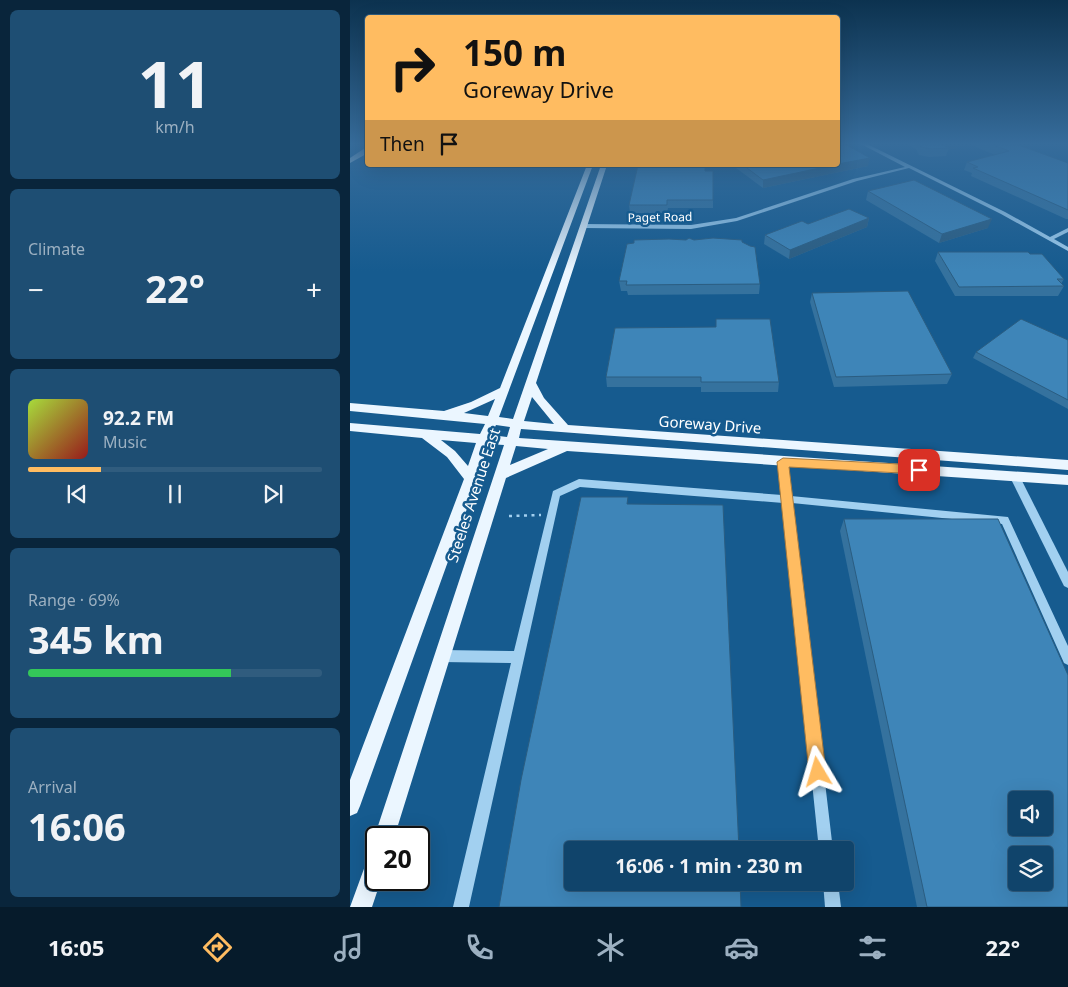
<!DOCTYPE html>
<meta charset="utf-8">
<style>
body{margin:0;font-family:"Noto Sans",sans-serif;background:#1e4e73;color:#f1f3f6;height:100vh;display:flex;flex-direction:column;font-size:19px;white-space:nowrap}
*{box-sizing:border-box;margin:0}
p{font-size:16px;color:#9cb0c1}
.icon{flex:none;width:28px;height:28px;fill:none;stroke:currentColor;stroke-width:2;stroke-linecap:round;stroke-linejoin:round}
.map{position:relative;flex:1;overflow:hidden}
.details{display:flex;flex-direction:column;gap:10px;padding:10px;background:#09253b;width:350px}
.details>*{flex:none}
.hud{position:absolute;left:15px;top:15px;width:475px;height:152px;border-radius:5px;box-shadow:0 5px 20px #0002,0 0 0 1px #305c7e;background:#ffbc61;color:#111;overflow:hidden}
.fabs{position:absolute;left:658px;top:791px;display:grid;gap:10px}
.fabs a{display:grid;place-items:center;width:45px;height:45px;border-radius:5px;background:#10446b;box-shadow:0 5px 20px #0002,0 0 0 1px #305c7e;font-size:25px}
.speed{position:absolute;left:15px;top:826px;display:flex;gap:10px;font-size:25px;font-weight:700;text-align:center}
.speed>*{display:grid;place-content:center;width:65px;height:65px;border-radius:50%;background:#10446b;box-shadow:0 5px 20px #0002,0 0 0 1px #305c7e;line-height:1}
.speed .limit{border:2px solid #111;border-radius:8px;background:#fff;color:#111}
.pin{position:absolute;display:grid;place-items:center;width:42px;height:42px;color:#fff;margin:-21px;border-radius:10px;box-shadow:0 2px 8px #0006}
.me{position:absolute;width:55px;margin:-28px;rotate:353deg;stroke-linejoin:round;filter:drop-shadow(0 0 4px #0008)}
.turn{display:flex;align-items:center;gap:18px;height:105px;padding:0 15px;font-size:22px}
.turn .icon{width:65px;height:65px;stroke-width:2.5}
.turn b{display:block;font-size:35px;line-height:42px}
.then{display:flex;align-items:center;height:48px;padding:0 15px;background:#0003;gap:10px;font-size:19px}
.big{font-size:38px;font-weight:700;line-height:1.1}
.details .widget{flex:1;display:flex;flex-direction:column;justify-content:center;gap:8px;min-width:0;padding:0 18px;border-radius:8px;background:#1e4e73}
.details .dial{align-items:center;gap:0}
.dial b{font-size:65px;line-height:1}
.song{display:flex;align-items:center;gap:15px}
.cover{width:60px;height:60px;border-radius:8px;background:linear-gradient(135deg,hsl(80 70% 55%),hsl(0 70% 35%))}
.played{height:5px;border-radius:2px;background:linear-gradient(90deg,#ffbc61 25%,#305c7e 25%)}
.keys{display:flex;justify-content:space-around;direction:ltr}
.heat{display:flex;justify-content:space-between;align-items:center;font-size:28px;direction:ltr}
.charge{height:8px;border-radius:4px;background:linear-gradient(90deg,#34c759 69%,#305c7e 0)}
.trip{position:absolute;left:214px;top:841px;width:290px;height:50px;border-radius:5px;background:#10446b;box-shadow:0 5px 20px #0002,0 0 0 1px #305c7e;font-weight:700;line-height:50px;text-align:center}
.dock{display:flex;height:80px;justify-content:space-around;align-items:center;background:#061b2b;color:#9cb0c1}
.dock .icon{width:35px;height:35px}
.dock .active{color:#ffbc61}
.dock b{font-size:22px;color:#f1f3f6}
main{display:flex;flex:1;min-height:0}
.map>svg:first-child{display:block}
.lines{fill:none;stroke-linecap:round;stroke-linejoin:round}
.path{stroke:#a2d0f0;stroke-width:2.5;stroke-dasharray:3 4.5;stroke-linecap:butt}
.minor{fill:#a2d0f0;fill-rule:evenodd}
.major{fill:#ebf6ff;fill-rule:evenodd}
.highway{fill:#fff;fill-rule:evenodd}
.wall{fill:#35729e}
.shaded-wall{fill:#2b5d81}
.building{fill:#3e85b8;stroke:#2b5d81;fill-rule:evenodd}
.route{fill:#ffbc61;stroke:#a67a3f}
.labels{text-anchor:middle;dominant-baseline:central;stroke-width:5;stroke-linejoin:round;paint-order:stroke}
.far-street-label{font-size:12px;fill:#fff;stroke:#165b8f}
.street-label{font-size:15px;fill:#fff;stroke:#165b8f}
</style>
<main>
<section class="details">
<div class="widget dial"><b>11</b><p>km/h</p></div>
<div class="widget"><p>Climate</p>
<div class="heat"><a>−</a><b class="big">22°</b><a>+</a></div>
</div>
<div class="widget">
<div class="song"><i class="cover"></i><div><b>92.2 FM</b><p>Music</p></div></div>
<div class="played"></div>
<div class="keys"><svg class="icon" aria-label="previous" viewBox="0 0 24 24"><path d="M18 5L8 12l10 7zM5 5v14"/></svg><svg class="icon" aria-label="pause" viewBox="0 0 24 24"><path d="M8 5v14M16 5v14"/></svg><svg class="icon" aria-label="next" viewBox="0 0 24 24"><path d="M6 5l10 7-10 7zM19 5v14"/></svg></div>
</div>
<div class="widget"><p>Range · 69%</p><b class="big">345 km</b><div class="charge"></div></div>
<div class="widget"><p>Arrival</p><b class="big">16:06</b></div>
</section>
<div class="map">
<svg width="718" height="907" viewBox="0 0 718 907">
<rect width="100%" height="100%" fill="#165b8f"/>
<g class="lines">
<polyline class="path" points="159,516 191,515"/>
<g class="minor">
<polygon points="511,144 517,144 655,212 700,237 718,228 718,232 704,239 718,247 718,251 651,214 559,168 507,181 387,221 341,229 233,228 230,226 233,224 341,225 386,218 503,179 555,167"/>
<polygon points="433,459 436,460 437,462 441,496 658,517 718,646 718,665 714,663 652,524 442,503 483,850 469,850 433,503 230,487 210,496 119,907 103,907 161,663 92,662 88,660 86,656 88,652 92,650 164,651 203,491 229,479 432,495 429,462 430,460"/>
<polygon points="664,472 667,473 669,475 718,572 718,588 714,586 659,475 661,473"/>
<polygon points="473,882 488,882 491,907 475,907"/>
</g>
<g class="major">
<path d="M237 165H243L149 417 163 419 251 165H257L186 383 194 398 218 425 718 460V470L171 429 169 438 718 475V485L217 451 156 478 44 838H26V844L24 838 154 445 138 444 128 478 10 806 7 813 0 816V780L114 479 97 457 72 438 0 431V423L130 434 135 424 0 411V403L94 411 121 402 150 388ZM182 397 204 424 174 421ZM145 399 138 416 114 413ZM146 425 160 427 157 437 141 435ZM91 440 126 443 118 466 105 451ZM166 446 198 449 160 465Z"/>
<polygon points="26,851 26,880 31,880 22,907 0,907 19,855"/>
</g>
<polygon class="highway" points="15,148 18,148 18,153 0,163 0,158"/>
</g>
<g class="wall">
<polygon points="556,144 666,144 718,163 718,219 716,219 621,176 622,173 614,170 617,162 645,155 619,144 598,150 596,156 579,157 569,155 566,149"/>
<polygon points="382,165 488,165 518,166 413,188"/>
<polygon points="355,171 363,171 363,208 318,208 317,213 280,213 279,205"/>
<polygon points="518,191 638,228 589,243 516,200"/>
<polygon points="519,218 517,227 439,259 414,244 415,235 458,224"/>
<polygon points="336,240 392,242 410,284 409,294 278,295 277,291 271,291 269,281"/>
<polygon points="588,252 680,254 714,279 711,284 714,286 708,296 605,296 585,261"/>
<polygon points="462,293 602,374 597,384 484,387 460,302"/>
<polygon points="265,328 429,382 428,392 351,392 351,387 257,387 256,377"/>
<polygon points="718,340 718,409 623,358 626,352"/>
<polygon points="494,519 718,907 567,907 490,531"/>
</g>
<g class="shaded-wall">
<polygon points="591,144 619,144 598,150 599,148"/>
<polygon points="520,158 518,166 413,188 413,180 484,165 488,165 488,164"/>
<polygon points="519,218 517,227 439,259 440,250"/>
<polygon points="642,219 638,228 589,243 592,234"/>
</g>
<g class="building">
<polygon points="488,144 495,144 520,158 488,164"/>
<polygon points="569,144 592,144 599,148 581,149 571,147"/>
<polygon points="641,144 666,144 718,163 718,210 623,168 628,167 617,162 659,151"/>
<polygon points="288,165 355,165 355,171 363,171 363,200 317,200 317,205 279,205"/>
<polygon points="393,165 484,165 413,180"/>
<polygon points="564,180 642,219 592,234 518,191"/>
<polygon points="499,209 519,218 440,250 415,235 452,221 458,224"/>
<polygon points="339,238 344,240 363,238 392,240 392,242 400,246 405,247 410,284 276,285 277,281 269,281 277,244 284,243 284,240 319,239 336,240"/>
<polygon points="588,252 678,252 680,254 692,254 714,279 707,279 714,286 609,287"/>
<polygon points="558,291 602,374 486,377 462,293"/>
<polygon points="366,319 420,319 429,382 351,382 351,377 256,377 265,328 366,327"/>
<polygon points="671,319 718,340 718,400 626,352"/>
<polygon points="231,497 278,497 277,504 373,505 389,850 222,850 222,882 390,882 391,907 149,907 171,780"/>
<path d="M494 519H648L718 675V907H577ZM666 800H694V828H666ZM666 855H694V882H666Z"/>
</g>
<linearGradient id="sky" x2="0" y2="1"><stop stop-color="#0c324f"/><stop offset="0.53" stop-color="#366c9b"/><stop offset="1" stop-color="#366c9b" stop-opacity="0"/></linearGradient>
<rect width="718" height="271" fill="url(#sky)"/>
<polygon class="route" points="433,458 569,465 575,470 569,474 439,467 476,772 474,778 468,781 461,778 459,772 427,462"/>
<g class="labels">
<g class="far-street-label">
<text transform="translate(310 217) rotate(-1)">Paget Road</text>
</g>
<g class="street-label">
<text transform="translate(360 424) rotate(4)">Goreway Drive</text>
<text transform="translate(123 495) rotate(-72)">Steeles Avenue East</text>
</g>
</g>
</svg>
<div class="fabs">
<a><svg class="icon" aria-label="sound" viewBox="0 0 24 24"><path d="M4 9h4l5-4v14l-5-4H4zM17 9q2 3 0 6"/></svg></a>
<a><svg class="icon" aria-label="layers" viewBox="0 0 24 24"><path d="M12 4l9 5-9 5-9-5zM3 14l9 5 9-5"/></svg></a>
</div>
<div class="speed"><div class="limit">20</div></div>
<div class="pin" style="left:569px;top:470px;background:#d93025"><svg class="icon" aria-label="arrive" viewBox="0 0 24 24"><path d="M6 21V4h12l-3 4 3 4H6"/></svg></div>
<svg class="me" style="left:468px;top:772px" viewBox="-20 -20 40 40"><path d="M0-17L14 15 0 8-14 15z" fill="#ffbc61" stroke="#fff" stroke-width="4"/></svg>
<div class="trip">16:06 · 1 min · 230 m</div>
<div class="hud">
<div class="turn"><svg class="icon" aria-label="right" viewBox="0 0 24 24"><path d="M7 20v-9h11M14 6l5 5-5 5"/></svg><div><b>150 m</b>Goreway Drive</div></div>
<div class="then">Then<svg class="icon" aria-label="arrive" viewBox="0 0 24 24"><path d="M6 21V4h12l-3 4 3 4H6"/></svg></div>
</div>
</div>
</main>
<nav class="dock">
<b>16:05</b>
<svg class="icon active" aria-label="directions" viewBox="0 0 24 24"><path d="M12 3l9 9-9 9-9-9zM9 14v-3h6M13 9l2 2-2 2"/></svg>
<svg class="icon" aria-label="music" viewBox="0 0 24 24"><path d="M9 18V5l10-2v13"/><circle cx="6" cy="18" r="3"/><circle cx="16" cy="16" r="3"/></svg>
<svg class="icon" aria-label="phone" viewBox="0 0 24 24"><path d="M5 4h4l2 5-3 2q2 4 5 5l2-3 5 2v4C11 20 4 13 5 4z"/></svg>
<svg class="icon" aria-label="climate" viewBox="0 0 24 24"><path d="M12 3v18M4 7l16 10M4 17L20 7"/></svg>
<svg class="icon" aria-label="car" viewBox="0 0 24 24"><path d="M5 17H2v-5l4-1 3-4h7l3 4 3 1v5h-3M9 17h6M6 11h13"/><circle cx="7" cy="17" r="2"/><circle cx="17" cy="17" r="2"/></svg>
<svg class="icon" aria-label="filters" viewBox="0 0 24 24"><path d="M4 7h16M4 17h16"/><circle cx="9" cy="7" r="2"/><circle cx="15" cy="17" r="2"/></svg>
<b>22°</b>
</nav>
